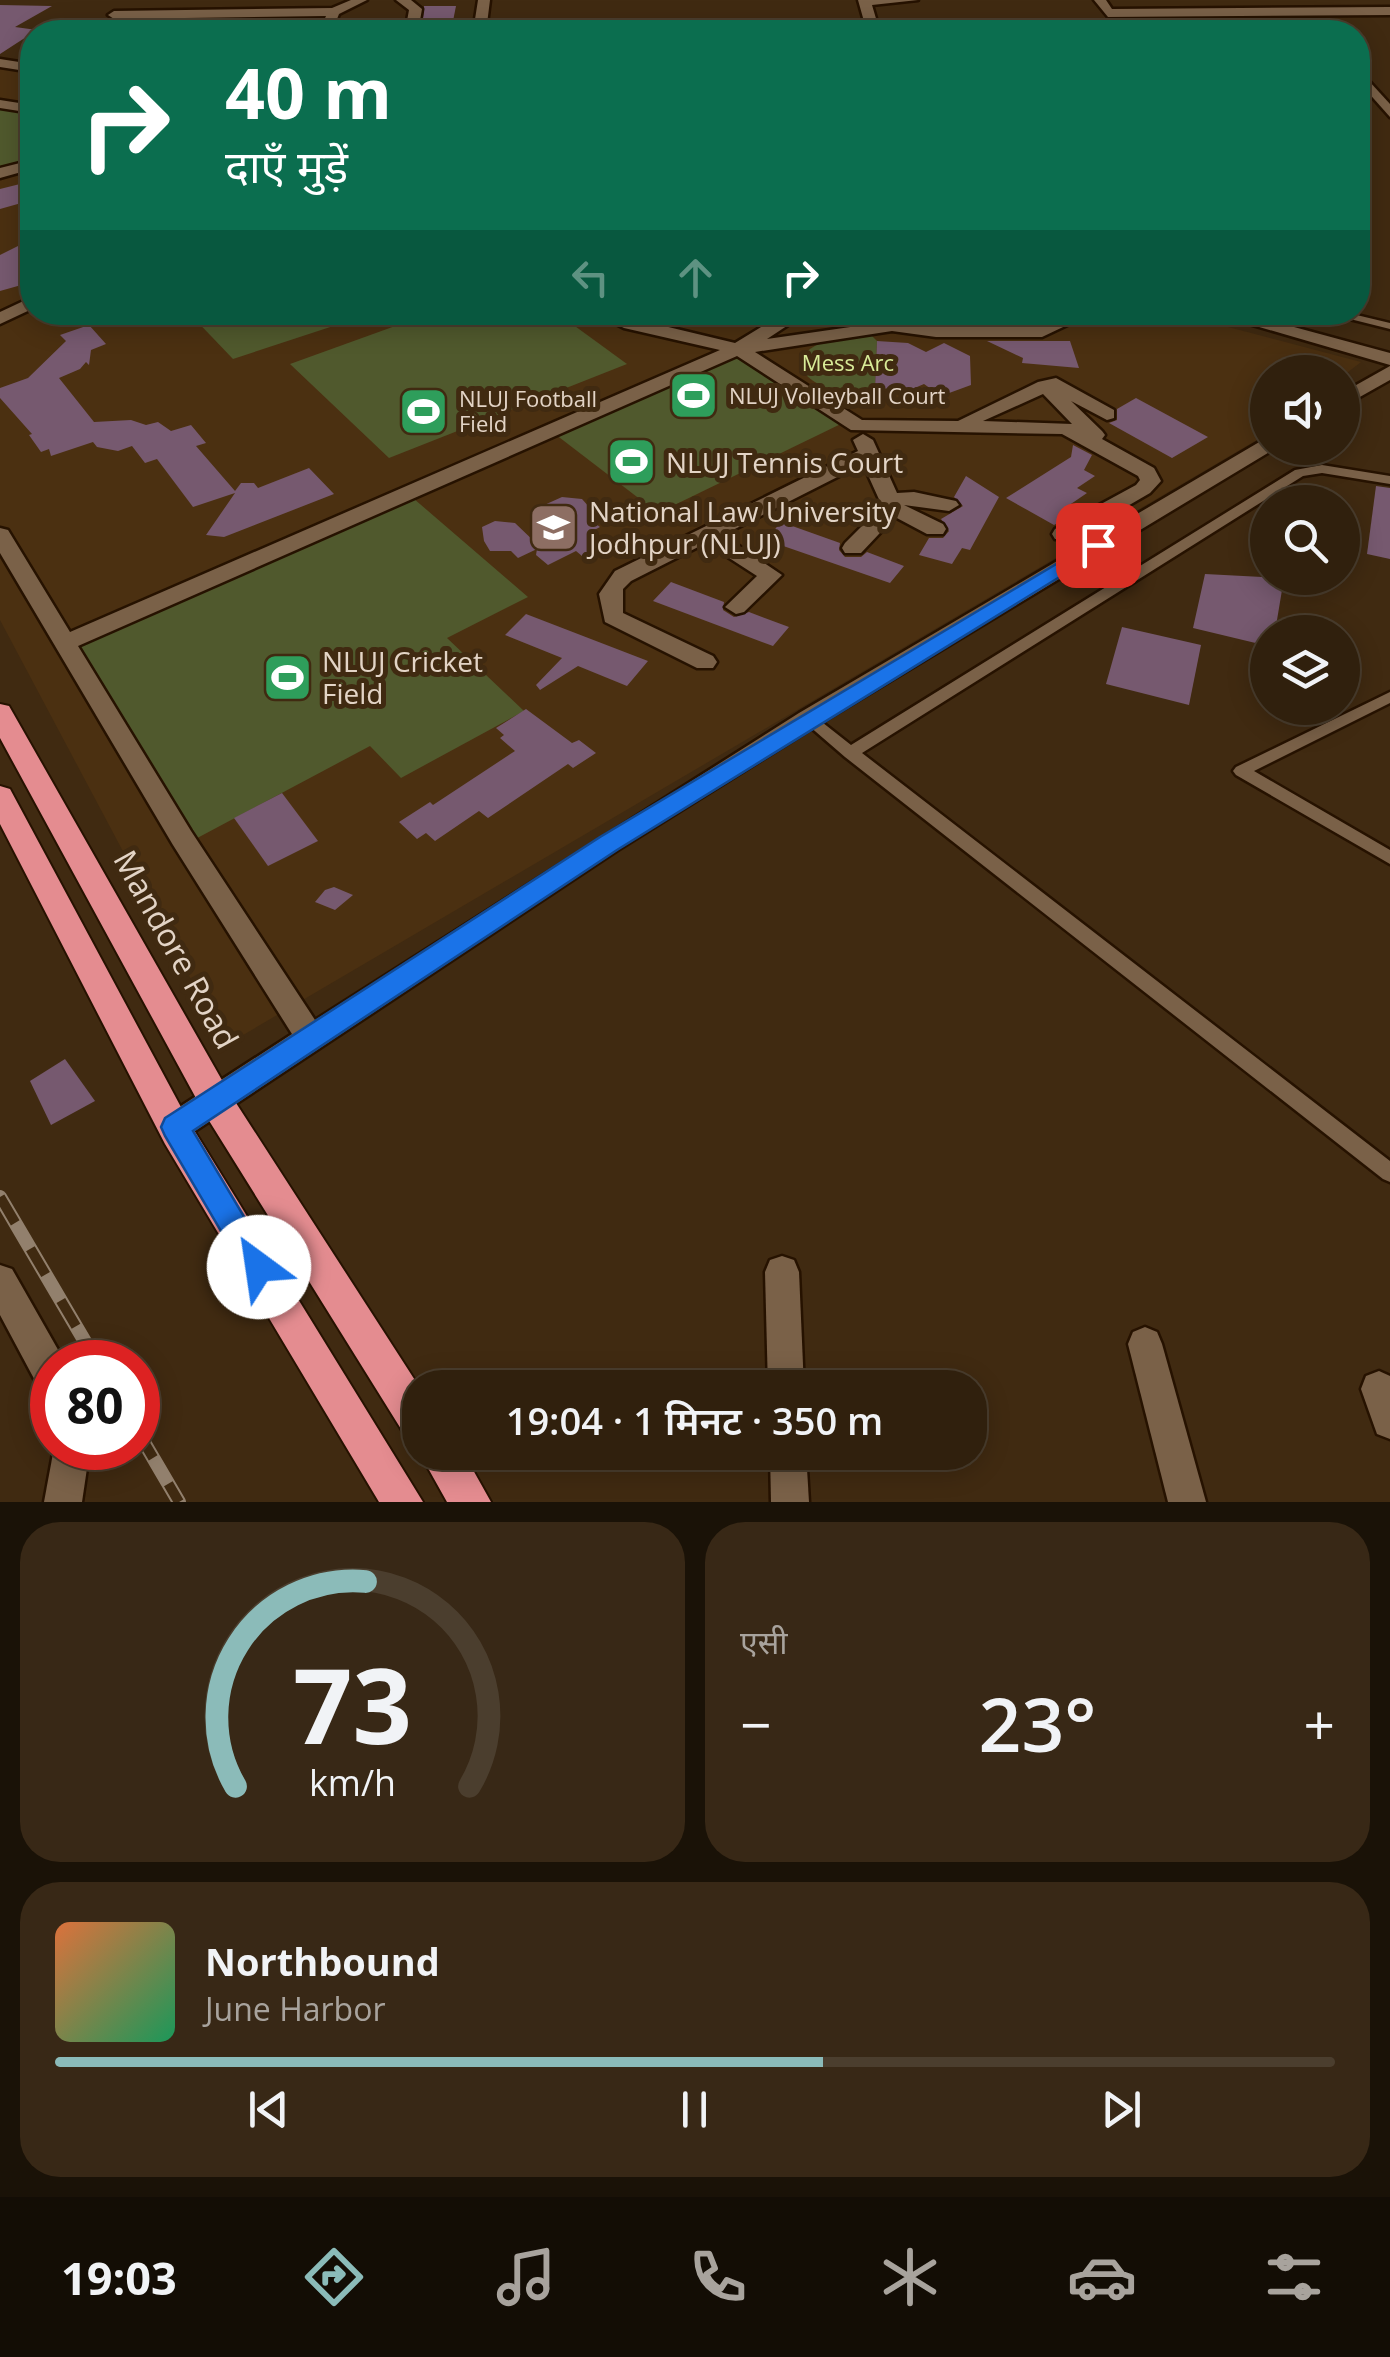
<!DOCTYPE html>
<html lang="hi">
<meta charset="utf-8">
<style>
body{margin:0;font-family:"Open Sans","Noto Sans Devanagari",sans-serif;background:#382816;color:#f1f3f6;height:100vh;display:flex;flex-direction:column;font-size:38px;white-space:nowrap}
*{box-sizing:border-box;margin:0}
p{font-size:32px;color:#a8a39d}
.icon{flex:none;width:55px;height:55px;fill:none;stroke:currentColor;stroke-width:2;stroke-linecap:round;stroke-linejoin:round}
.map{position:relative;height:1502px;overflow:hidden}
.details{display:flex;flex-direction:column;gap:20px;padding:20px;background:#1a1207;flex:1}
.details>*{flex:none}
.guide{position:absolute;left:20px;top:20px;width:1350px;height:305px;border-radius:40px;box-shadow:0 5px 25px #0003,0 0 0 2px #4b3e2e;background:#0b6e4f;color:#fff;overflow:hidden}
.tools{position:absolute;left:1250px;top:355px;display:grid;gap:20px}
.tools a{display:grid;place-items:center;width:110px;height:110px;border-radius:50%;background:#30200d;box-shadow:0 5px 25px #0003,0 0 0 2px #4b3e2e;font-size:50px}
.speed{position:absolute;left:30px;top:1340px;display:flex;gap:20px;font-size:50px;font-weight:700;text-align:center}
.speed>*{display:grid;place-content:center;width:130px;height:130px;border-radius:50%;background:#30200d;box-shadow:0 5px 25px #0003,0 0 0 2px #4b3e2e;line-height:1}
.speed .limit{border:15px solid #d22;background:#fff;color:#111}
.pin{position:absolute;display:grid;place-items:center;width:85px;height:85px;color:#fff;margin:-42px;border-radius:20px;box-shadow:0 5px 15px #0006}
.me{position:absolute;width:110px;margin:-55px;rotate:329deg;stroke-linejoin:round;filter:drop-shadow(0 0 8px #0008)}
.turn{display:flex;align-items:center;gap:35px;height:210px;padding:0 40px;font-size:45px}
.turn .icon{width:130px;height:130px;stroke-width:2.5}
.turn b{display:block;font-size:70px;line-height:85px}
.lanes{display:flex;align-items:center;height:95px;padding:0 40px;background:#0003;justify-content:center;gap:50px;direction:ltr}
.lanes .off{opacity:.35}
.big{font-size:75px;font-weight:600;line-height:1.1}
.details .widget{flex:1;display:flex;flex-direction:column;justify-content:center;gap:15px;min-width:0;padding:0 35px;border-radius:40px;background:#382816}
.details .dial{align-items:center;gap:0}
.dial svg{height:260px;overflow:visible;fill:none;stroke:#4b3e2e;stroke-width:7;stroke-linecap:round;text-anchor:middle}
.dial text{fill:#f1f3f6;stroke:none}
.song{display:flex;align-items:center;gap:30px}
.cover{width:120px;height:120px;border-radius:15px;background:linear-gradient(135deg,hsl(20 70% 55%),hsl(150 70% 35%))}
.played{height:10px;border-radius:5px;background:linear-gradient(90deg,#8bbbb9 60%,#4b3e2e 60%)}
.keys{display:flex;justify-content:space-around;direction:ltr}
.heat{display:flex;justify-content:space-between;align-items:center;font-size:55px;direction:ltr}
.details .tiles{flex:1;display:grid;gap:20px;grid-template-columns:1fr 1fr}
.widget:last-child{grid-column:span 2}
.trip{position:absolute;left:402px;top:1370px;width:585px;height:100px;border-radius:40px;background:#30200d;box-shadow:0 5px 25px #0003,0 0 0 2px #4b3e2e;font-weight:600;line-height:100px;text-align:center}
.dock{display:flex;height:160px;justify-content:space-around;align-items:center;background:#130d05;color:#a8a39d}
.dock .icon{width:70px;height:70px}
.dock .selected{color:#8bbbb9}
.dock b{font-size:45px;color:#f1f3f6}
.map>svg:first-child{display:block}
.built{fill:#4b3011}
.green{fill:#50592d}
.building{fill:#76596f}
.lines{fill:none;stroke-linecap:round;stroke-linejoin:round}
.service-casing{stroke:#261200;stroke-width:5}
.minor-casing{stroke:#261200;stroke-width:5}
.trunk-casing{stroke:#261200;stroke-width:4}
.service{fill:#7a6148;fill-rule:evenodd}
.minor{fill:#7a6148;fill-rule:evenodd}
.trunk{fill:#e48c90;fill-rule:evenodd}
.rail-casing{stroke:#92806d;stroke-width:14}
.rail{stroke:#402a11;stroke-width:10;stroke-dasharray:30;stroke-linecap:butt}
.route{fill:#1a73e8;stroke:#114b97;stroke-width:2.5}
.labels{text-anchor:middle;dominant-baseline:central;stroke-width:10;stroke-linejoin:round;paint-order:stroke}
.far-park-label{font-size:22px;fill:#d8eb98;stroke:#402a11}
.far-poi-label{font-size:22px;fill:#e3d4c6;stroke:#402a11;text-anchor:start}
.poi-label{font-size:28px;fill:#e3d4c6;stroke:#402a11;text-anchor:start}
.near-street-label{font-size:32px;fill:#e3d4c6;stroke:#402a11}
</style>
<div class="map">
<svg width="1390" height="1502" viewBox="0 0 1390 1502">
<rect width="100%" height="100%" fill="#402a11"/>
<polygon class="built" points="0,69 32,73 32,312 1171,312 1361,362 1343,376 1342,372 1268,372 1267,434 226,1045 0,620"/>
<g class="green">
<polygon points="0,105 32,109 32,165 0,173"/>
<polygon points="434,312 557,313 627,364 389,458 290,364"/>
<polygon points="189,313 373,313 233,359"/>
<path d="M854 334 872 336 877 341 875 388C820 406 752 351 854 334Z"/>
<polygon points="738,349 849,420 658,513 551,431"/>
<polygon points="406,492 528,597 447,638 524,711 401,778 370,746 186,844 64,643"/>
</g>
<g class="building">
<polygon points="0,5 52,6 15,27 37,30 0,54"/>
<polygon points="424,6 456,6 451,31 422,32"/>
<polygon points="32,181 32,200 0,209 0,189"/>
<polygon points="32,239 32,282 0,291 0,255"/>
<polygon points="89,325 106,344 91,350 89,365 86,362 80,369 59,378 94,422 131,420 146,425 158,422 171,431 191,425 206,443 196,446 235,491 241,483 254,483 258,488 309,468 334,494 224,537 206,535 235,493 193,507 157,459 145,463 132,446 118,451 97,447 93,442 51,456 49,449 41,452 29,435 32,434 0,398 0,388 28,378 66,341 60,335"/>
<polygon points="877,341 908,343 926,352 944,343 970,356 971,385 941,396 924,384 910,390 875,388"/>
<polygon points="987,341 1070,341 1079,368 1022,363 1023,358"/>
<polygon points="1136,398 1208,437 1172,458 1109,423 1117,420 1117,409"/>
<polygon points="1073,445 1092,455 1084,470 1095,476 1077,488 1087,493 1065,508 1075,513 1054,525 1006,498 1071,457"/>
<polygon points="966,476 999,497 970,550 962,548 952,564 919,555 929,538 943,538 949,531 941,519 963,506 954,497"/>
<polygon points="1376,486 1390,488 1390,559 1367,554"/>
<polygon points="562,497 582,499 590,508 588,518 600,527 587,534 602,547 582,556 576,551 548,565 536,555 537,549 518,558 511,551 490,551 484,541 482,527 495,521 515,523 538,545 542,506"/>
<polygon points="781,522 840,543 839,550 845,557 861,557 867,552 904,566 890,583 766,540"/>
<polygon points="1205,574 1284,578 1275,632 1268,632 1268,646 1193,628"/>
<polygon points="671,582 724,602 723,610 734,617 749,612 789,627 773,646 653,601"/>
<polygon points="526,614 648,661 627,686 578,666 540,690 536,685 562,658 505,635"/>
<polygon points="1122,627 1201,645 1189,705 1106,684"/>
<polygon points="526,709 572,743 579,740 596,753 573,768 568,764 488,818 479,811 435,841 426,833 417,839 399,822 430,802 433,805 515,751 500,738 504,735 496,728"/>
<polygon points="282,793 318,841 268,866 234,818"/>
<polygon points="334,887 353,895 335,910 315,902 325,890"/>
<polygon points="65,1059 95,1101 51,1125 30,1081"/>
</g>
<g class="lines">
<defs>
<g id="service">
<polygon points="1322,312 1344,312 1390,323 1390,329"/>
<polygon points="1322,465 1390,476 1390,484 1322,473 1303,476 862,753 1390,1161 1390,1182 1383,1179 845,757 801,719 808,714 813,715 851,745 1295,470"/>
<polygon points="1390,692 1390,703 1254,771 1390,850 1390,864 1236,775 1233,771 1236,767"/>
</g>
<g id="minor">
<polygon points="351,0 367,0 339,14 332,32 319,32 326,16 114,19 108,15 114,11 332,8"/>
<polygon points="396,0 411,0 422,9 418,32 405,32 409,10"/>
<polygon points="478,0 490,0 486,32 473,32"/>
<polygon points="858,0 918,0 872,5 880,32 867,32"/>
<polygon points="1094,0 1106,0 1112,9 1390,7 1390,15 1108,17"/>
<polygon points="0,59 32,64 32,72 0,67"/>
<polygon points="1358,69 1390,104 1390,117 1358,81"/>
<polygon points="0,100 32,105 32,113 0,108"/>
<polygon points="32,160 32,169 0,178 0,168"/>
<polygon points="32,297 32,309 0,324 0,312"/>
<path d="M593 312H618L640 321 660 312H685L660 325 735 343 786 312H808L767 339 892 321 936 327H1039L1065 312H1081L1080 319 1042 337H936L892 331 755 352 862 420 958 421 1038 382 1056 378 1114 410V418L1107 420 1071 401 1102 431 1105 435 1102 439 1154 468 1161 481 1150 493 1071 539H1055L1052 534 1055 529 1136 485 1140 480 1138 476 1062 434 851 430 737 356 78 646 191 831 315 1020 799 713 1261 441 1268 439V448H1276L817 725 618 850 186 1137 175 1141 164 1137 159 1127 164 1117 292 1034 173 845 0 553V528L8 530 70 632 720 350 624 328ZM1043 394 1072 424 983 421Z"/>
<polygon points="1208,312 1239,312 1390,353 1390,365"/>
<polygon points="1390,366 1390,380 1342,407 1342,393"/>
<polygon points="863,434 873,440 897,493 914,492 956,501 959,505 949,511 904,505 943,524 946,529 943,534 927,534 895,517 861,553 845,553 842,548 845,543 882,506 863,464 723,535 782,575 744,612 736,614 725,607 757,576 706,543 631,581 623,589 623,613 713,656 717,662 713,668 697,668 605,622 599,594 615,571 858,451 853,440"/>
<polygon points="782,1256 794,1260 799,1272 804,1388 768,1388 765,1272 770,1260"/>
<polygon points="0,1265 12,1269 65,1362 52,1362 52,1393 39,1388 0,1315"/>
<polygon points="1145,1327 1157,1332 1162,1344 1206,1502 1168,1502 1128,1344 1133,1332"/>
<polygon points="1379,1371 1390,1376 1390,1439 1377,1434 1361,1389 1366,1376"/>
<polygon points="54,1448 90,1448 82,1502 44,1502"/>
<polygon points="770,1452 806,1452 809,1502 771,1502"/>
</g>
<g id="trunk">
<polygon points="0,704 9,706 13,713 227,1089 420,1388 420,1443 406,1437 203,1111 0,738"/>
<polygon points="0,786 10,789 189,1122 423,1502 379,1502 165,1144 0,824"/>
<polygon points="420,1449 420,1452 463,1452 491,1502 447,1502 419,1452"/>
</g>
</defs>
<use href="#service" class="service-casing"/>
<use href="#minor" class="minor-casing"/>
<use href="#trunk" class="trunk-casing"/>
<use href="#service" class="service"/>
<use href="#minor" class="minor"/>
<use href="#trunk" class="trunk"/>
<defs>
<g id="rail">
<polyline points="0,1197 97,1362"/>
<polyline points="138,1432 179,1502"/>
</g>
</defs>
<use href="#rail" class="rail-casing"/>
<use href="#rail" class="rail"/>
</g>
<polygon class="route" points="1098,539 1105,541 1105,549 617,850 193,1131 274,1267 270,1277 259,1282 248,1277 165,1136 161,1127 165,1118 600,837"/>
<defs>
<symbol id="stadium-square" viewBox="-11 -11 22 22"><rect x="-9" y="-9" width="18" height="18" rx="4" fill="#2e9e5b" stroke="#402a11"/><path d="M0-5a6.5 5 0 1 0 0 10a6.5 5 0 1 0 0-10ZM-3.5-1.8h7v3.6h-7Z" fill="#fff"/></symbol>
<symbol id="university-square" viewBox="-11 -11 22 22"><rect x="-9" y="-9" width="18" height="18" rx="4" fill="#8d6e63" stroke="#402a11"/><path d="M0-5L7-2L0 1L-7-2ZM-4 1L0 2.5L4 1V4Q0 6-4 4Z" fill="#fff"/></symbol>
</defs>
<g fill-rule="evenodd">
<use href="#stadium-square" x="666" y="368" width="55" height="55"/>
<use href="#stadium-square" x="396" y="384" width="55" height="55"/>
<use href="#stadium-square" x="604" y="434" width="55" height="55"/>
<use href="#university-square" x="526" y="500" width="55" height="55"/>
<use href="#stadium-square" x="260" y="650" width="55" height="55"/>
</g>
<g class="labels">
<g class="far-park-label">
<text x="848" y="362">Mess Arc</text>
</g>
<g class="far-poi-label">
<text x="729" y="395">NLUJ Volleyball Court</text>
<text x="459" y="398">NLUJ Football<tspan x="459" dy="25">Field</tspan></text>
</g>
<g class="poi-label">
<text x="666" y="462">NLUJ Tennis Court</text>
<text x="589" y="511">National Law University<tspan x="589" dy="32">Jodhpur (NLUJ)</tspan></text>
<text x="322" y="661">NLUJ Cricket<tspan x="322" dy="32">Field</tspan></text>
</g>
<g class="near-street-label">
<text transform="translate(177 949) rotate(61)">Mandore Road</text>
</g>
</g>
</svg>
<div class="tools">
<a><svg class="icon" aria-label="sound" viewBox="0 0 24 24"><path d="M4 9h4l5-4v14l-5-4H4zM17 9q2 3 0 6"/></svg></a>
<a><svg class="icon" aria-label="search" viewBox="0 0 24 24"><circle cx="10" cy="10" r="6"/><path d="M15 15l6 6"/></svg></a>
<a><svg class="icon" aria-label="layers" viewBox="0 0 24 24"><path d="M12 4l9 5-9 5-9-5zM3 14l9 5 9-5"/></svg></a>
</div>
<div class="speed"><div class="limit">80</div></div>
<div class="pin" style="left:1098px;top:545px;background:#d93025"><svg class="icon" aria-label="arrive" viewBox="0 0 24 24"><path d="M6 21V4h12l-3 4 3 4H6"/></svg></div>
<svg class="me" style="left:259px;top:1267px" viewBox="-20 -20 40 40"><circle r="19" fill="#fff"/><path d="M0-13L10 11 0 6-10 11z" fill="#1a73e8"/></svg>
<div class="trip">19:04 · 1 मिनट · 350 m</div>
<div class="guide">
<div class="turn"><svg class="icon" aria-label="right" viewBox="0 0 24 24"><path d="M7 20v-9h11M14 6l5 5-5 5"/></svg><div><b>40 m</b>दाएँ मुड़ें</div></div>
<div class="lanes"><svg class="icon off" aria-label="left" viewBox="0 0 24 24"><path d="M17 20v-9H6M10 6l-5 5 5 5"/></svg><svg class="icon off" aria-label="ahead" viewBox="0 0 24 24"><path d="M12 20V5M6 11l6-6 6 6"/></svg><svg class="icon" aria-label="right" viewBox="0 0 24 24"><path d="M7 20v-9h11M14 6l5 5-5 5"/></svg></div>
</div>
</div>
<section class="details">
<div class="tiles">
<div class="widget dial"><svg viewBox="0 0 100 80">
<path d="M14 69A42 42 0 1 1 86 69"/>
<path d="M14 69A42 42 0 0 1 54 6" stroke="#8bbbb9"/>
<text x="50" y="56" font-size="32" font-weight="700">73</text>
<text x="50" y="72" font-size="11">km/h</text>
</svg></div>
<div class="widget"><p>एसी</p>
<div class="heat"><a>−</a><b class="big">23°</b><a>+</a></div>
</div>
<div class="widget">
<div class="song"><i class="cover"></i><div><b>Northbound</b><p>June Harbor</p></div></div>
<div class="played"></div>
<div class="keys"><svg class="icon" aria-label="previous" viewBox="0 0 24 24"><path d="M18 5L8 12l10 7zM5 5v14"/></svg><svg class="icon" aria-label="pause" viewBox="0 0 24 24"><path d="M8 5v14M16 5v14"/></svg><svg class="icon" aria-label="next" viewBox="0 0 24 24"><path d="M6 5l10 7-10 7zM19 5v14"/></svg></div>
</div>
</div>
</section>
<nav class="dock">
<b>19:03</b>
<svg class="icon selected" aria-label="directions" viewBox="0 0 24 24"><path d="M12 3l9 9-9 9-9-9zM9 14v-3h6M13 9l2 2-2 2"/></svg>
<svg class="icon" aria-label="music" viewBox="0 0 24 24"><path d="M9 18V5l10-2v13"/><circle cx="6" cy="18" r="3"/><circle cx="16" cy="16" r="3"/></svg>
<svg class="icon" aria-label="phone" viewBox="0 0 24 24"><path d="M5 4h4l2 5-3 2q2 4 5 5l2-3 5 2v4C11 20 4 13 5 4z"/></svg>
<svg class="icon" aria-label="climate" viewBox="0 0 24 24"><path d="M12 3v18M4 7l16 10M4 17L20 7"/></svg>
<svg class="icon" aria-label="car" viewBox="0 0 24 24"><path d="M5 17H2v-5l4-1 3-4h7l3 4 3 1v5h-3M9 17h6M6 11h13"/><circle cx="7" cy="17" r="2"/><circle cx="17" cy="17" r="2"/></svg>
<svg class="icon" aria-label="filters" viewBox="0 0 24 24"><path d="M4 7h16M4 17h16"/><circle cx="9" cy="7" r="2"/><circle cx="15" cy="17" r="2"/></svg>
</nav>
